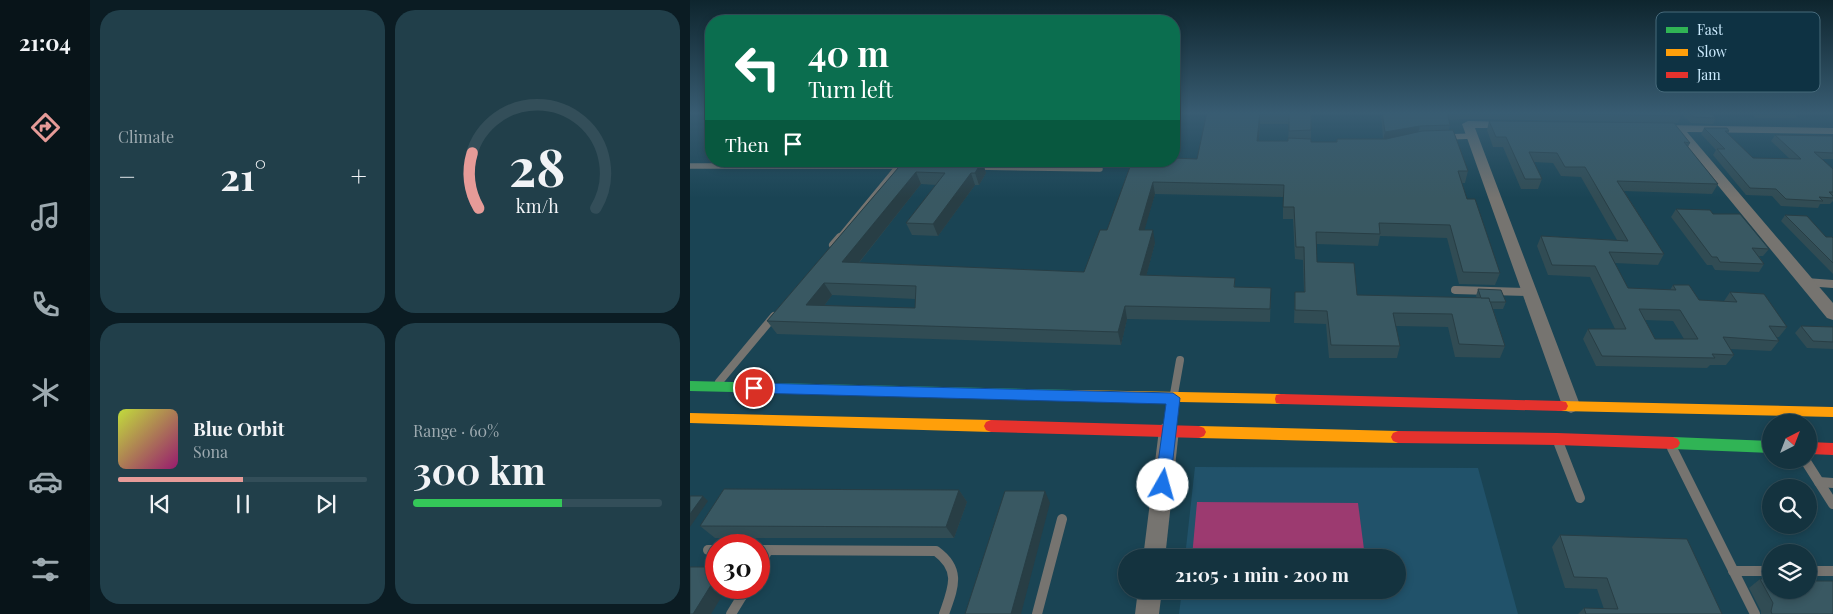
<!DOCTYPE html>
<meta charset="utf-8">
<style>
body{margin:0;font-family:"Playfair Display",serif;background:#213f4a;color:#f1f3f6;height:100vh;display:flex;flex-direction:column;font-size:19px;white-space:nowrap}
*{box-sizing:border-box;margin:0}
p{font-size:16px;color:#9daab0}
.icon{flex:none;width:28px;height:28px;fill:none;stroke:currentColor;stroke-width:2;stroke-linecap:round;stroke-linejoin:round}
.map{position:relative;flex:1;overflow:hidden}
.details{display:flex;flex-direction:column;gap:10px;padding:10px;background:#0b1c23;width:600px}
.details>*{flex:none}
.top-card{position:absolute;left:15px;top:15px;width:475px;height:152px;border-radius:20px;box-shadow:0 2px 8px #0003,0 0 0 1px #334e59;background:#0b6e4f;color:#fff;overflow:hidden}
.needle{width:32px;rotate:42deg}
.buttons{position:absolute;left:1072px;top:414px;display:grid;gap:10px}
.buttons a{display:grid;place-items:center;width:55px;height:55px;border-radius:50%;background:#14333f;box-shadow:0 2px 8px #0003,0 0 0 1px #334e59;font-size:25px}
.speed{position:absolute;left:15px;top:534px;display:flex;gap:10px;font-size:25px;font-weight:700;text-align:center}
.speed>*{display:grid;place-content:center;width:65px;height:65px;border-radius:50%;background:#14333f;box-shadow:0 2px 8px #0003,0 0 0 1px #334e59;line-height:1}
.speed .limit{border:8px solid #d22;background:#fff;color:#111}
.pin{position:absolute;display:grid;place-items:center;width:42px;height:42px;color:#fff;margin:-21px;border:2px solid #fff;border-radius:50%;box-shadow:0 1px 5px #0007}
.me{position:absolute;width:55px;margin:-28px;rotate:7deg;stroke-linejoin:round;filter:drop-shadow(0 0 4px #0008)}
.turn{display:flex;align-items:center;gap:18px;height:105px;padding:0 20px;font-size:22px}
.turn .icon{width:65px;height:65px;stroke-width:2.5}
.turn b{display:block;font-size:35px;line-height:42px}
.then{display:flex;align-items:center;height:48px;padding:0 20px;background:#0003;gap:10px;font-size:19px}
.big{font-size:38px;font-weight:700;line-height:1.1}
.details .card{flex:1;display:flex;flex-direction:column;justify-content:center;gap:8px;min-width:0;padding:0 18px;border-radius:20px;background:#213f4a}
.details .dial{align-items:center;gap:0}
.dial svg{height:130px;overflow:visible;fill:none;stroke:#334e59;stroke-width:7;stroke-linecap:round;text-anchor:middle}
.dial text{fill:#f1f3f6;stroke:none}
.song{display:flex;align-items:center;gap:15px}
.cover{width:60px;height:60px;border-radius:8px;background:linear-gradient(135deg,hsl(70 70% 55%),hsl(320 70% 35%))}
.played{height:5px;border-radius:2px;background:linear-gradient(90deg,#e69b98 50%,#334e59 50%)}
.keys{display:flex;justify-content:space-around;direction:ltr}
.heat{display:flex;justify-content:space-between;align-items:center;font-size:28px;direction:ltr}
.charge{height:8px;border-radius:4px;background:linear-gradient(90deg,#34c759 60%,#334e59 0)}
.details .tiles{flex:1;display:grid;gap:10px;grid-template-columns:repeat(2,1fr)}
.trip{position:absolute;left:428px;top:549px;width:288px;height:50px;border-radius:25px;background:#14333f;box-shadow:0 2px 8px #0003,0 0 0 1px #334e59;font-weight:700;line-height:50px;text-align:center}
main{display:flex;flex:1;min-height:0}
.menu{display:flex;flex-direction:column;width:90px;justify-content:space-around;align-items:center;background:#081419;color:#9daab0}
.menu .icon{width:35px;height:35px}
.menu .active{color:#e69b98}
.menu b{font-size:22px;color:#f1f3f6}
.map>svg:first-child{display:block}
.built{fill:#21526a}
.green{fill:#9c3a70}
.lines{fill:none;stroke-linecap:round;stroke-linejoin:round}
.lane-far2{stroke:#767470;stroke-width:5.5}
.lane-far1{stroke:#767470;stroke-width:8}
.lane{stroke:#767470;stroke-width:10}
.street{fill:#767470;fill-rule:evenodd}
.fast{fill:#30b455;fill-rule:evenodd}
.slow{fill:#ff9f0a;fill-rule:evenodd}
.jam{fill:#e5322d;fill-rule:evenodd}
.wall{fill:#314c54;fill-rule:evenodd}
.shaded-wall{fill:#283e45}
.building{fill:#395862;stroke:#283e45;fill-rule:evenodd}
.route{fill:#1a73e8;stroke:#114b97}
.key{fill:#0e3243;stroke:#476a7b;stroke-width:1}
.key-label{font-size:14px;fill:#ccebfe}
</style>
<main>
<nav class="menu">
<b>21:04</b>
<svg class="icon active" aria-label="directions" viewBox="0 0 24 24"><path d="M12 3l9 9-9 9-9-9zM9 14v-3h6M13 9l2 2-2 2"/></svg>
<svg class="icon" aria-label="music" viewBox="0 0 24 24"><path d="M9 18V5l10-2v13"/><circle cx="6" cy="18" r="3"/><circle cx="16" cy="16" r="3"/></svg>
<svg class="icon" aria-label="phone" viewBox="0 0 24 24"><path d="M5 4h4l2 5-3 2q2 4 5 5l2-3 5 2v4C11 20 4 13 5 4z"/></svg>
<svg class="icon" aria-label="climate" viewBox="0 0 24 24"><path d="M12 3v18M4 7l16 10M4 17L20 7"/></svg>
<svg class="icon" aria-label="car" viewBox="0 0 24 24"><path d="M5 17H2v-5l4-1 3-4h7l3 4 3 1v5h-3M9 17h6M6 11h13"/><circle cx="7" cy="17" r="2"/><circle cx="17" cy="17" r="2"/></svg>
<svg class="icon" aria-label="filters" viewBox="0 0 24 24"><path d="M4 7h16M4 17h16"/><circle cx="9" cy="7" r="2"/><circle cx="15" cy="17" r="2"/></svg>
</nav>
<section class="details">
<div class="tiles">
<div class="card"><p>Climate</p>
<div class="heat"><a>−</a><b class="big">21°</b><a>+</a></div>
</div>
<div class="card dial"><svg viewBox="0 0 100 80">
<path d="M14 69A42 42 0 1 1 86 69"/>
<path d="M14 69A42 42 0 0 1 10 35" stroke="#e69b98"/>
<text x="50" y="56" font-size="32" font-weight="700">28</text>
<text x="50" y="72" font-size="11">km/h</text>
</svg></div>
<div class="card">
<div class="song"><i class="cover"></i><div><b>Blue Orbit</b><p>Sona</p></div></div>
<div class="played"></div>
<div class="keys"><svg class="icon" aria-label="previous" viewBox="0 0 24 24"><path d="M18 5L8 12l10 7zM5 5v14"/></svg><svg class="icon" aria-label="pause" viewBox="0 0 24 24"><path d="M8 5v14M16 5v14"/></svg><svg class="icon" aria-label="next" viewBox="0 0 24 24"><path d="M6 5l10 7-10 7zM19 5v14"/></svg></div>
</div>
<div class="card"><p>Range · 60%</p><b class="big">300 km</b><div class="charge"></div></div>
</div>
</section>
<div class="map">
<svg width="1143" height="614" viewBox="0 0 1143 614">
<rect width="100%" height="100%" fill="#1a4454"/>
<polygon class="built" points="505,467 788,468 828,614 489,614 492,590 706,590 706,558 495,557"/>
<polygon class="green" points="507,502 668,503 675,557 502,557"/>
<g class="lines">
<g class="lane-far2">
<polyline points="757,137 783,136"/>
<polyline points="0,166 220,166"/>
<polyline points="284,167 410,169"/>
<polyline points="149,238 210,164"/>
</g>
<g class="lane-far1">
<polyline points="143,245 150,237"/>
<polyline points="1116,282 1143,284"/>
<polyline points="765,290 839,292"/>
<polyline points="29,382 84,316"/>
<polyline points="484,394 490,360"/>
</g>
<g class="lane">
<polyline points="869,444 890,498"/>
<polyline points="982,448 1065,614"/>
<polyline points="1115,460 1143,504"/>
<polyline points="1129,482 1143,483"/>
<polyline points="18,550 26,550"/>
<path d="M69 550 246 551C272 570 263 588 254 614"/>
<polyline points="69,567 78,550"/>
<polyline points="1043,571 1081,571"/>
<polyline points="1119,571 1143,571"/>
<polyline points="41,614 57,588"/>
<polyline points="347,614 372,519"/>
</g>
<g class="street">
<polygon points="778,121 821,122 827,125 821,128 785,128 890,405 888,410 881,413 874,410 872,405 772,124"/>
<polygon points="968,125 1143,128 1143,134 997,132 1143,303 1143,320 1137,318 984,132 964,130 964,126"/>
<polygon points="479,422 486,424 489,430 475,558 453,558 469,430 472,424"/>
<polygon points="448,590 472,590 469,614 445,614"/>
</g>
<g class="fast">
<polygon points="0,381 384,390 389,391 390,395 389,399 384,400 0,391"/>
<polygon points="983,437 1081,441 1081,453 983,449 978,447 976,443 978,439"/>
</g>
<g class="slow">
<polygon points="384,390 591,394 596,395 597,399 596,403 591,404 384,400 379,399 378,395 379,391"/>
<polygon points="871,401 1143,407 1143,417 871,411 866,410 864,406 866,402"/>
<polygon points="0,413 301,420 306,422 308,426 306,430 301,432 0,423"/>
<polygon points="509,426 708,431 713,433 715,437 713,441 708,443 509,438 504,436 502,432 504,428"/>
</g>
<g class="jam">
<polygon points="591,394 871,401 876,402 878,406 876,410 871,411 591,404 586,403 585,399 586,395"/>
<polygon points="301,420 509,426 514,428 516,432 514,436 509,438 301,432 296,430 294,426 296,422"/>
<polygon points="708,431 867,433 983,437 988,439 990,443 988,447 983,449 867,445 708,443 703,441 701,437 703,433"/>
<polygon points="1119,442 1143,443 1143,455 1119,454"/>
</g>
</g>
<g class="wall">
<path d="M517 112H621V142H646L647 139H693L691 112H988L991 116 988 123 778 119 759 120 760 125 759 130 778 171 775 183H772L777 199 810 273 805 285 769 284 757 238 690 236 688 246 626 244 627 262 667 295 787 298 786 296 788 289 816 302 813 309H803L815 346 810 358 765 357 758 327 706 326 710 346 707 358H639L636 324 604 323 605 292H614L613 260 605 259 603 219H593V197L465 194 454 230 465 243 456 276 545 278V287L581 288 580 322 437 319 431 345 87 334 77 321 214 161H303L302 164 293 163 296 173 289 185H285L248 236 222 235 216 223 246 185 231 184 169 263 394 272 417 230 441 164 507 159ZM570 124H599L598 141H569ZM142 295 225 299V308L134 306Z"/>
<polygon points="992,112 1020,112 1026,118 1023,124 1001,123 991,114"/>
<polygon points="1060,112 1109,112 1105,118 1066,118"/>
<path d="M799 121 1000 143 998 147 1028 184 1022 194 934 191 974 254 968 265 924 263 938 288 980 290 983 285 1009 300 1034 301 1040 292 1097 327 1089 337H1087L1089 341 1081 351 1040 349 1044 355 1036 365H1020L1017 368 906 366 893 339 898 329H925L900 277 858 275 847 246 851 236 927 240 891 177 871 176 863 163 844 162 852 179 848 189H831L813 147H803L797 130ZM955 320 983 321 994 339H965Z"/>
<polygon points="1014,128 1039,131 1038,134 1063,158 1100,159 1081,141 1085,135 1143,136 1143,159 1132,159 1143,169 1143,201 1140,204 1130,204 1128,208 1091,206 1082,196 1056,195 1023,155 1026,150 1011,134"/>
<polygon points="986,209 1023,214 1079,249 1073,256 1069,256 1074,264 1069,272 1025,270 1022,265 1017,265 981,217"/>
<polygon points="1095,215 1136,237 1143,238 1143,274 1091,221"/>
<polygon points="1111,326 1143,327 1143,349 1117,348 1105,333"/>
<polygon points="269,490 277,502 264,538 25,538 10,526"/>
<polygon points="870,535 1032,614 888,614 894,608 914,609 907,589 875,588 862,547"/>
<polygon points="1070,579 1143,614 1071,614 1071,611 1059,588"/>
</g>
<g class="shaded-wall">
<polygon points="484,112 489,112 484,128"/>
<polygon points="570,112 570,124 568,152 567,141"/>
<polygon points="730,126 728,133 693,140 695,132"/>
<polygon points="292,161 296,173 289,185 285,173"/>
<polygon points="226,172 231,184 159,275 152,262"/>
<polygon points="281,173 285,185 248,236 243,224"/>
<polygon points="463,182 465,194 451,242 449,230"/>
<polygon points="463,230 465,243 453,288 450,275"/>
<polygon points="134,283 142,295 125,318 116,305"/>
<polygon points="435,306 437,319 431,345 428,332"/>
<polygon points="269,490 277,502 264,538 256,527"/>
<polygon points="355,491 360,503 331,614 321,614"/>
<polygon points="13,496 18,501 0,527 0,514"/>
<polygon points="26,577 26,588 37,588 21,614 3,614"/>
</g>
<g class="building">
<path d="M517 112H621V130L599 131V113L570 112 567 141H598V138L621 139V142H647V139H696L732 131 763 130 778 171H768L777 199H785L810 273 773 272 760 225 689 223 690 234 626 232 627 262 664 263 667 295 799 298 815 346 769 344 762 314 703 313 710 346 641 345 637 311 605 310V292H615L614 247H606L604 207H593L594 185 463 182 449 230H463L450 275 545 278 544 287 581 288 580 309 435 306 428 332 77 321 214 161H292L285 173H281L243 224 216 223 255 173 226 172 152 262 394 272 410 230H417L441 164H444L445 161H484V158L507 159ZM134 283 226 286 225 308 116 305Z"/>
<polygon points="692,112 777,112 757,112 760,125 730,126 695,132"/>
<polygon points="783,112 988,112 991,116"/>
<polygon points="998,112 1020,112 1026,118 1004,117"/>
<path d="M799 121 984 123 1000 143 994 142 1028 184 927 181 974 254 919 252 938 288 986 290 983 285H999L1009 300 1047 302 1040 292 1074 294 1097 327 1079 326 1089 341 1033 337 1044 355 1022 354 1025 358 912 356 898 329H936L905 266 862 265 851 236 938 241 895 167H875L867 153 839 152 852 179H835L816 137H806ZM949 309 990 310 1008 339H965Z"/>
<polygon points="1014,128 1037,128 1039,131 1035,131 1063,158 1111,159 1085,135 1143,136 1143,153 1124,152 1143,169 1143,192 1139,192 1143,196 1143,198 1129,197 1133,201 1096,199 1086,189 1060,188 1027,149 1035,149"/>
<polygon points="986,209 1020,210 1023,214 1050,214 1079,249 1062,248 1074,264 1030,262 1027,257 1022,257"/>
<polygon points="1095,215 1117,216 1136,237 1142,237 1143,238 1143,263"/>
<polygon points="788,289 811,290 816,302 800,302 799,298 791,298"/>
<polygon points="1111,326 1143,327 1143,342 1123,341"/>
<polygon points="34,489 269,490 256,527 10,526"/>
<polygon points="315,491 355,491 321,614 275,614"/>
<polygon points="0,496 13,496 0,514"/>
<polygon points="870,535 997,539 1032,614 896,614 894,608 928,609 917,578 884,577"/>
<polygon points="0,567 26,567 26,577 3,614 0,614"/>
<polygon points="1070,579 1081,579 1081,590 1119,590 1119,581 1143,581 1143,614 1082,614 1081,611 1083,603"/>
</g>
<linearGradient id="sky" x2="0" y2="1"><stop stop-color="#0e252e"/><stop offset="0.57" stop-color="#385c72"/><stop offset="1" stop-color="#385c72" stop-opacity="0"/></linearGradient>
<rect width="1143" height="198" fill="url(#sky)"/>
<polygon class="route" points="64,383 483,393 490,398 480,485 478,490 473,491 467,490 465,485 476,404 64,393 58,388"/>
<rect x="966" y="12" width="164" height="80" rx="8" class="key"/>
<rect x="976" y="27" width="22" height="6" fill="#30b455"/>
<rect x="976" y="49" width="22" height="7" fill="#ff9f0a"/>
<rect x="976" y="72" width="22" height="6" fill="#e5322d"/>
<g class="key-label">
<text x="1007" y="35">Fast</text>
<text x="1007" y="57">Slow</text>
<text x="1007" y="80">Jam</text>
</g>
</svg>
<div class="buttons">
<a><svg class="needle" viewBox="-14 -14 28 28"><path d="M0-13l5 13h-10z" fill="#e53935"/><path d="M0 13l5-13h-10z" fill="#9daab0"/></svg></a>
<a><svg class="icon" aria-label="search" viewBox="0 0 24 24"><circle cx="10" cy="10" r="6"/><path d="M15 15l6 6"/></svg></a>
<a><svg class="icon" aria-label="layers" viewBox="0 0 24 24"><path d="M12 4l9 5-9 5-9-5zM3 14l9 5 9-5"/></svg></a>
</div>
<div class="speed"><div class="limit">30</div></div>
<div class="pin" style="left:64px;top:388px;background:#d93025"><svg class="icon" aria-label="arrive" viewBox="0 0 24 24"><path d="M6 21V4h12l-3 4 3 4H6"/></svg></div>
<svg class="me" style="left:473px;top:485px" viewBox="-20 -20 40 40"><circle r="19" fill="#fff"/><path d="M0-13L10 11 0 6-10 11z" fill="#1a73e8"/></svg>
<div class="trip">21:05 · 1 min · 200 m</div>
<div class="top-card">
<div class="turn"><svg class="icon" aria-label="left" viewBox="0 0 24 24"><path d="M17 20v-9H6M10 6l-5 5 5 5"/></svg><div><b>40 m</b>Turn left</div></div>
<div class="then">Then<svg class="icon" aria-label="arrive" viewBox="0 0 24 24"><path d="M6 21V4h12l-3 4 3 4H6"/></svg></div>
</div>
</div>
</main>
